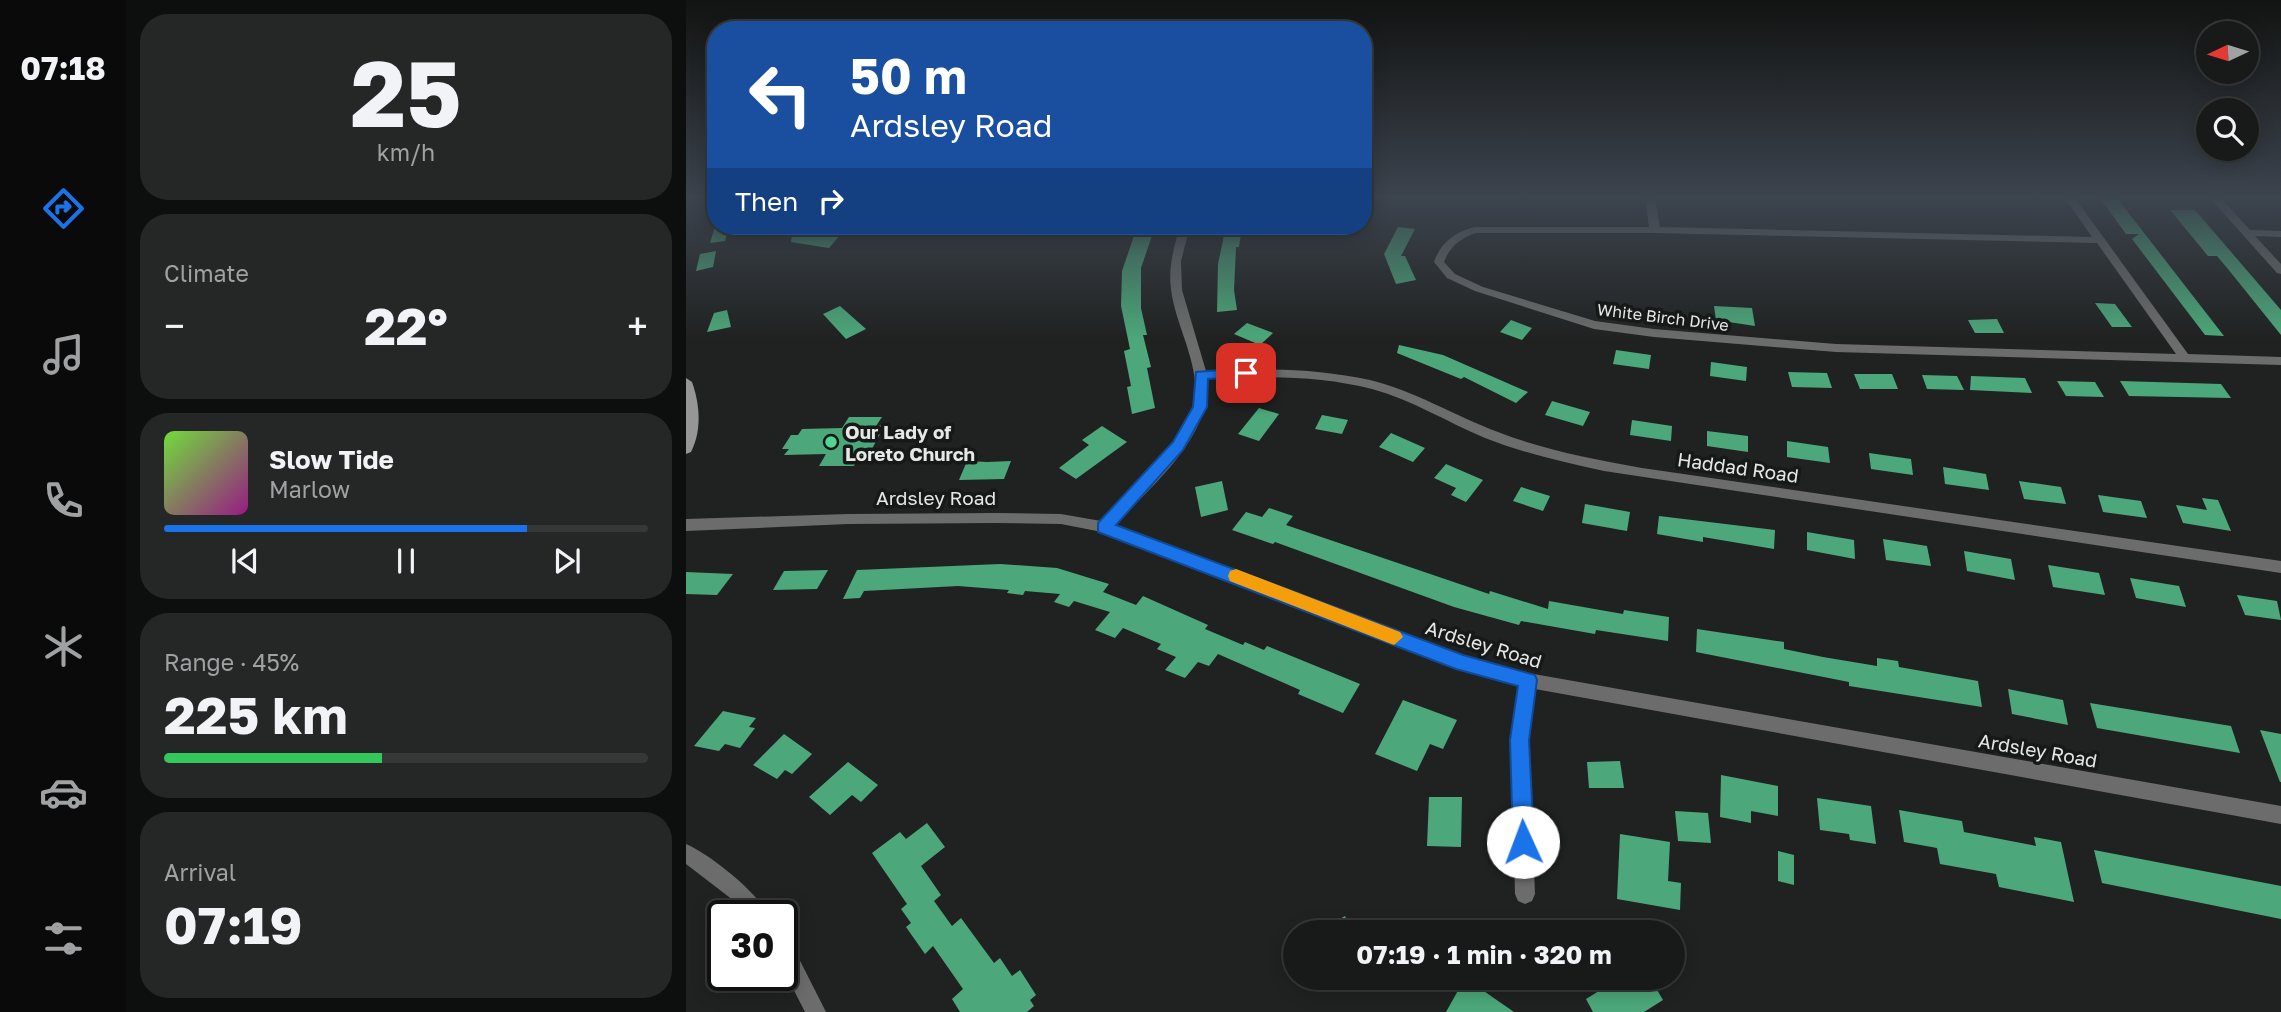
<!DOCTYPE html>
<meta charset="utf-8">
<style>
body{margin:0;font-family:"Golos Text",sans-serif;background:#252726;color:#f1f3f6;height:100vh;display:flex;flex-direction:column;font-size:26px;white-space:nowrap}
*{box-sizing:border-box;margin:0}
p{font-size:23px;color:#9fa1a2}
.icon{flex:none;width:38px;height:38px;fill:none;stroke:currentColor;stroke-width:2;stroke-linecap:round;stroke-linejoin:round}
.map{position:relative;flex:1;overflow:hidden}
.sheet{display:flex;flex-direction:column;gap:14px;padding:14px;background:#0d0e0e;width:560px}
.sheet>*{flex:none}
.top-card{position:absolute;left:21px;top:21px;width:665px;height:214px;border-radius:28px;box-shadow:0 4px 18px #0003,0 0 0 2px #363838;background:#1a4fa0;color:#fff;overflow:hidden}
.needle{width:46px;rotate:266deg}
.tools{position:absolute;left:1510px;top:21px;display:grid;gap:14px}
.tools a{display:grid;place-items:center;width:63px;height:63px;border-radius:50%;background:#181a19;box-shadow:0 4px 18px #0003,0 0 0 2px #363838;font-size:35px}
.speed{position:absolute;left:21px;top:900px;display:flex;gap:14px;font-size:35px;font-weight:700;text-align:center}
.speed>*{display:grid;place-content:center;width:91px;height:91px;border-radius:50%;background:#181a19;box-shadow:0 4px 18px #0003,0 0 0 2px #363838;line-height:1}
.speed .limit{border:4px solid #111;border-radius:10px;background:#fff;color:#111}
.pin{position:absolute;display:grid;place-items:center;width:60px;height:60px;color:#fff;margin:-30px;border-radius:14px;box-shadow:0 4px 10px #0006}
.me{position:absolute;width:77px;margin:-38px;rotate:358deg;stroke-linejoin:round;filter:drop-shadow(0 0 5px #0008)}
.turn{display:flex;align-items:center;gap:24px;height:147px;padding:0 28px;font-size:32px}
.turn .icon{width:91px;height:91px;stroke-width:2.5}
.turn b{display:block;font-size:49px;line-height:60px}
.then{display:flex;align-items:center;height:66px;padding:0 28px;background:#0003;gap:14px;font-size:26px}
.big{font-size:52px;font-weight:700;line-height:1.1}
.sheet .card{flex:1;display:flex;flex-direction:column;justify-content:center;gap:10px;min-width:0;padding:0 24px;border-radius:28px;background:#252726}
.sheet .dial{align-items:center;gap:0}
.dial b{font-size:91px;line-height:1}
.song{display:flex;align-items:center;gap:21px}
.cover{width:84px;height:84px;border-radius:10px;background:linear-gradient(135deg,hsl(100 70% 55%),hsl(310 70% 35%))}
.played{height:7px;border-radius:4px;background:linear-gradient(90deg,#1a73e8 75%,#363838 75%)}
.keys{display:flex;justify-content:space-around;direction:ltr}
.heat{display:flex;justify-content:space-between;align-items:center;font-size:38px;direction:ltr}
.charge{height:10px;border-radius:5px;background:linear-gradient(90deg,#34c759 45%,#363838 0)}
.trip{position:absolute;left:597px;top:920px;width:402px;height:70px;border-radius:35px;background:#181a19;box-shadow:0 4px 18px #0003,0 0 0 2px #363838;font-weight:700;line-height:70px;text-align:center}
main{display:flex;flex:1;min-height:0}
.tabs{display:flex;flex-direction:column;width:126px;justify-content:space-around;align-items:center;background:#0a0a0a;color:#9fa1a2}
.tabs .icon{width:49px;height:49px}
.tabs .selected{color:#1a73e8}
.tabs b{font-size:32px;color:#f1f3f6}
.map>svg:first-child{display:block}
.building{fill:#4ca87a}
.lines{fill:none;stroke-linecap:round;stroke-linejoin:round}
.street{fill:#6b6c6b;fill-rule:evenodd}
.secondary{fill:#959695;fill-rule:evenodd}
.route{fill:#1a73e8;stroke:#114b97;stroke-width:2}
.slow{fill:#f59e0b}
.poi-dot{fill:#54d396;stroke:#161917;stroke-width:2.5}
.labels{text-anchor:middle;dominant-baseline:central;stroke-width:7;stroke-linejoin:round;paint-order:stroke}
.far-street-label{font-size:16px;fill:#e6e8e7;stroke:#161917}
.poi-label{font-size:19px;font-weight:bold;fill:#e6e8e7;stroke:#161917;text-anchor:start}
.street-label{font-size:19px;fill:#e6e8e7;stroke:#161917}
</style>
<main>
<nav class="tabs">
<b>07:18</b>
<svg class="icon selected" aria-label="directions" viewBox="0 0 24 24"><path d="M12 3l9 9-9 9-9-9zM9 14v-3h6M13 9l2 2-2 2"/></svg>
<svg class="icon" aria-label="music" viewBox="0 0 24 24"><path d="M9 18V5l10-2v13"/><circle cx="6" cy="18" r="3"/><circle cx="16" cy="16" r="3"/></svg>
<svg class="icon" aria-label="phone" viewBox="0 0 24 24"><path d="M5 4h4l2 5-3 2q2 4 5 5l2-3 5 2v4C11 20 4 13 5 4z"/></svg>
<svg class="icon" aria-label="climate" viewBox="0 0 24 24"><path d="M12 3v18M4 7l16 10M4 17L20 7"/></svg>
<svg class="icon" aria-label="car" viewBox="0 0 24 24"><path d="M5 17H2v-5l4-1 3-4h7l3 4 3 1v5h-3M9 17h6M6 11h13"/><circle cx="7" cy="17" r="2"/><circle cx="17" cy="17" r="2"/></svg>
<svg class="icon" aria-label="filters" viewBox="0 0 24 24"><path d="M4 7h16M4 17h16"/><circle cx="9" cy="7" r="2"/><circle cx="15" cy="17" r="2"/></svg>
</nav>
<section class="sheet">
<div class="card dial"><b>25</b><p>km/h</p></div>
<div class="card"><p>Climate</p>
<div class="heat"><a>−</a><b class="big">22°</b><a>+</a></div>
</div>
<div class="card">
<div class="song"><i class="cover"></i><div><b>Slow Tide</b><p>Marlow</p></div></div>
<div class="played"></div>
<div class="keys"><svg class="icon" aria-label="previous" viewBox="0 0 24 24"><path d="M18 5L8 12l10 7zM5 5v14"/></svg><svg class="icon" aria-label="pause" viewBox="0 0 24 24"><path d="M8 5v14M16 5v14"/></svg><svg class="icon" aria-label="next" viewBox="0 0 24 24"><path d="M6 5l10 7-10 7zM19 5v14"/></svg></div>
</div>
<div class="card"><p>Range · 45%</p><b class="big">225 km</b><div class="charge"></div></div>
<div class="card"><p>Arrival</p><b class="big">07:19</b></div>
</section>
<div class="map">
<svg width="1595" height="1012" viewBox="0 0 1595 1012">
<rect width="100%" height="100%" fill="#202221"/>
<g class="building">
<polygon points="1414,198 1431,198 1538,336 1519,335 1446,239 1453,234 1440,234"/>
<polygon points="1484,210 1509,210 1595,310 1595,335 1542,269 1531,256 1522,256"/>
<polygon points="29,226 43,226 39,241 24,243"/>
<polygon points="540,226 556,228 553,247 550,247 548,290 551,310 531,312 532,264"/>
<polygon points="451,227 469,227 455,268 455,308 461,335 457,335 465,367 461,368 469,408 446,414 441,387 445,386 438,351 444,349 435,306 436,271"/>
<polygon points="712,227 729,229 715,256 719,256 730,280 710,284 698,254"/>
<polygon points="106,234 155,234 143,248 105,242"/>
<polygon points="30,251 27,267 10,271 14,254"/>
<polygon points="1409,303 1429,304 1446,327 1426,327"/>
<polygon points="154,306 180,329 160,339 137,314"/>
<polygon points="1028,306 1066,308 1069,326 1030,320"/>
<polygon points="41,310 45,327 21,332 28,313"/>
<polygon points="1311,319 1318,333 1289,333 1282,320"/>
<polygon points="825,320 846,328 836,340 814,332"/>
<polygon points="561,323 587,333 574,345 548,334"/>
<polygon points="713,345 757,355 842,392 830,403 778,377 775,379 711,353"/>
<polygon points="930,350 965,355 963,369 927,364"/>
<polygon points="1025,362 1061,367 1060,381 1024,376"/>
<polygon points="1102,372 1141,373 1146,388 1106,387"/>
<polygon points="1168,374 1206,374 1212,389 1174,389"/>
<polygon points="1236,375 1271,376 1278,390 1241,389"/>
<polygon points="1285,376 1339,378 1346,393 1284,390"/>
<polygon points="1371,381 1409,382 1418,397 1380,396"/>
<polygon points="1434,381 1535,384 1545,398 1443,396"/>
<polygon points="866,401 904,412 897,426 859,415"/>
<polygon points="573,408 593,414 573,441 552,434"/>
<polygon points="636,415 662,420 656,434 629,429"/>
<polygon points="163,417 196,417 190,426 199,425 182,456 173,456 168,466 133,466 140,454 98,455 103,449 96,449 105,435 112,435 116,429 156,428"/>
<polygon points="946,420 986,426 985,441 944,435"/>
<polygon points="416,426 441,442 390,479 373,468 403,445 396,440"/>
<polygon points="1021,431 1062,436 1062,452 1021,446"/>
<polygon points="705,433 739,448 727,462 693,447"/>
<polygon points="1101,441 1142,447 1144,463 1101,457"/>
<polygon points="1183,453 1225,459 1227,475 1185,469"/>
<polygon points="281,461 301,462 325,461 318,479 273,480"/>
<polygon points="760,464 797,480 780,502 765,495 770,488 748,478"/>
<polygon points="1257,467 1300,474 1303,490 1259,484"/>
<polygon points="536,481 542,510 515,517 509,487"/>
<polygon points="1333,481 1375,487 1380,504 1338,499"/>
<polygon points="835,487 864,496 857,511 827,501"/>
<polygon points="1412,495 1455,501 1461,518 1417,512"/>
<polygon points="1516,498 1532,500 1545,531 1497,523 1490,505 1521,510"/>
<polygon points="899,504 944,512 941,531 896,523"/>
<polygon points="583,508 607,516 600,525 803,594 804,591 862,609 863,601 937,614 938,610 983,617 982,641 910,630 909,634 835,621 833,625 768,607 589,542 587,544 546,530 560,512 576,517"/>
<polygon points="973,516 1089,530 1088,549 1017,537 1017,542 971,534"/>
<polygon points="1121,532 1168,540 1169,559 1121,550"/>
<polygon points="1197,539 1241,546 1245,566 1200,560"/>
<polygon points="1278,551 1325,559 1329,580 1281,571"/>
<polygon points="314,564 371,568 423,584 417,592 450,605 457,596 522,625 519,629 557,645 559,642 578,650 581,646 674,684 657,713 612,694 614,690 532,654 523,666 512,662 499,678 479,670 490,657 471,649 475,644 437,628 429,638 409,630 424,612 388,601 383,607 368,602 374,594 339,591 337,595 321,593 323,590 272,586 178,591 174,598 157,599 171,570"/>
<polygon points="1362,565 1413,573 1419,595 1367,587"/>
<polygon points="142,570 131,589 87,590 98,571"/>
<polygon points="0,572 47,574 31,595 0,594"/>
<polygon points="1444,578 1493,586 1500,607 1450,598"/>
<polygon points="1551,595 1591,601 1595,620 1559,615"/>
<polygon points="1011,629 1098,642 1098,649 1137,657 1191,666 1191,658 1212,661 1213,667 1292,681 1296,707 1163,686 1163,682 1010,652"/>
<polygon points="1322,689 1377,700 1382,725 1326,714"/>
<polygon points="717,700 771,720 757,749 744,744 731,771 689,754"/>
<polygon points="1404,703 1545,726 1554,753 1411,728"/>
<polygon points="37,711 70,718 63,727 69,728 54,748 39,744 33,751 8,746"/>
<polygon points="1574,730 1595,734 1595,782 1594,782"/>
<polygon points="98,734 126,754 106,774 99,770 91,779 67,765"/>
<polygon points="934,761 938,788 903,788 901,762"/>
<polygon points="162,762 192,785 175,802 166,795 144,815 123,797"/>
<polygon points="1035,775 1092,786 1092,816 1065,811 1065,823 1034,817"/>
<polygon points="743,797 776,797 775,847 741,846"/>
<polygon points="1131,798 1185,806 1190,844 1164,840 1163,834 1134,830"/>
<polygon points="1213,810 1276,821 1278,832 1350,846 1348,837 1375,842 1388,902 1313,887 1310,874 1254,864 1251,848 1218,842"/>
<polygon points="989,811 1022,813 1025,843 992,841"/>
<polygon points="241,823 259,847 235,866 255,895 248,901 266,926 275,918 308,963 314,958 326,976 334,970 350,995 344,1000 348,1006 341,1012 274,1012 266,999 277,989 247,946 239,954 220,927 225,923 215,909 221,904 186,853 214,832 220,839"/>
<polygon points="934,834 984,842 982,881 995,883 994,910 931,899"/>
<polygon points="1408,850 1595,886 1595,919 1416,883"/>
<polygon points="1092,851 1108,855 1108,885 1092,881"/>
<polygon points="659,916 667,933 630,933"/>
<polygon points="779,978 828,1012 760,1012"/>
<polygon points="934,978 964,978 977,1000 958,1012 907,1012 900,999"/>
</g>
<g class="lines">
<g class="street">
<path d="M959 198H969L974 227 1406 237 1379 198H1389L1502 354 1595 357V365L1150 352 968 337 908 329 789 291 761 278 748 262C755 242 768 233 788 227H963ZM789 233H969L1411 243 1490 354 1150 344 968 329 909 321 797 287 769 274 758 262C764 246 774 239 789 233Z"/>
<polygon points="1524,198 1535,198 1564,230 1595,231 1595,237 1569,236 1595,264 1595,274 1591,273"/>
<path d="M494 226H504L495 261 496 290 520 371C575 368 630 368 684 380 729 391 769 416 812 432 858 450 907 459 956 468L1595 561V573L918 471C877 462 837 453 799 438 761 422 726 400 686 389 632 375 575 376 521 379 527 436 464 487 429 525L777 656 842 673 1595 806V824L849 689 843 740 849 894 846 901 839 904 832 901 829 894 825 740 833 685 770 668 416 532 375 524 310 523 162 524 0 531V519L162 514 310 513 375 514 415 521C444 491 485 457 503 419 523 376 490 332 485 289 482 267 488 247 494 226Z"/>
<path d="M0 844C22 853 73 893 82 915H59L43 897 0 864Z"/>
<polygon points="96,936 103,939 140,1012 119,1012 96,967"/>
</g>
<path class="secondary" d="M0 378 6 382C14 405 16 430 5 452L0 454Z"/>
</g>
<linearGradient id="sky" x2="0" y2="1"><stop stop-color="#121312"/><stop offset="0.58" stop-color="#3c444e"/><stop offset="1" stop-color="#3c444e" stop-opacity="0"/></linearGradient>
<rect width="1595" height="340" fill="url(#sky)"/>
<polygon class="route" points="560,368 567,373 565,376 522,379 521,407 497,450 430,525 777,655 849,675 851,680 843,740 848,842 845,850 837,853 830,850 827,842 824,740 832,686 770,669 412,532 412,523 487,442 507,407 510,372"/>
<polygon class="slow" points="550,569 714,632 717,637 708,645 544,581 542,576 544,571"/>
<circle class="poi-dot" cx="145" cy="442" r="7"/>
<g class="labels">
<g class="far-street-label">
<text transform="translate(977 317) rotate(7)">White Birch Drive</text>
</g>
<g class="poi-label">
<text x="159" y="431">Our Lady of<tspan x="159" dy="22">Loreto Church</tspan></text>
</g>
<g class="street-label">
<text transform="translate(1052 467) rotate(8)">Haddad Road</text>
<text x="250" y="497">Ardsley Road</text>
<text transform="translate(798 644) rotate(17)">Ardsley Road</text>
<text transform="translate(1352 750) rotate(10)">Ardsley Road</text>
</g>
</g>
</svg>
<div class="tools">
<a><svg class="needle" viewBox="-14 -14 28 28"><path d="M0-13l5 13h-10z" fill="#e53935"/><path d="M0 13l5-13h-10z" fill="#9fa1a2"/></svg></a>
<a><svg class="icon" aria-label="search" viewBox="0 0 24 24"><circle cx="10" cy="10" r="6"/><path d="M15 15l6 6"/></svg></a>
</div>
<div class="speed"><div class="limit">30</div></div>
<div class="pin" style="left:560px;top:373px;background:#d93025"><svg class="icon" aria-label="arrive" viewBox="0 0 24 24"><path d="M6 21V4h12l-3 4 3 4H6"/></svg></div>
<svg class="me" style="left:837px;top:842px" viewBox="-20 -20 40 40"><circle r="19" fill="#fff"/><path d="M0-13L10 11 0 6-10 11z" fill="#1a73e8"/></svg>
<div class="trip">07:19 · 1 min · 320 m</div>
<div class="top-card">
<div class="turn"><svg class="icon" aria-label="left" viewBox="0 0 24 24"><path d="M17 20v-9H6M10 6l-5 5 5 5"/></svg><div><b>50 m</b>Ardsley Road</div></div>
<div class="then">Then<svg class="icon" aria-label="right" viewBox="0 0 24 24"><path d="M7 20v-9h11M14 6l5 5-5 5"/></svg></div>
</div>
</div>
</main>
